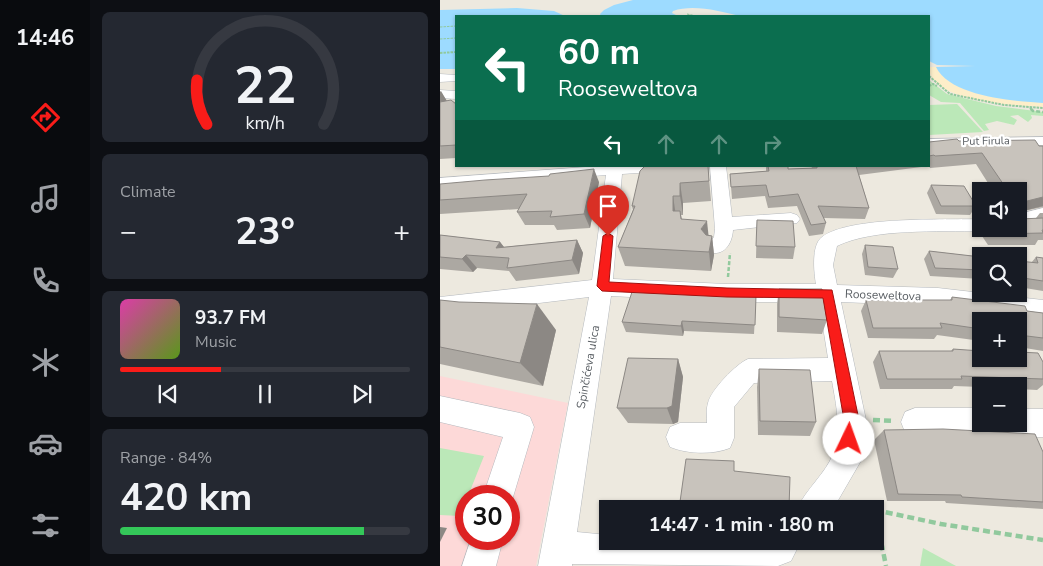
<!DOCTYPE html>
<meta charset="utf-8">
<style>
body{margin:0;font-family:"Nunito Sans",sans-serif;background:#242831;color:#f1f3f6;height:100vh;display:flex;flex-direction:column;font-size:19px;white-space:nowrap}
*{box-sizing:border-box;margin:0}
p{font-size:16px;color:#9ea1a6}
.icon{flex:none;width:28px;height:28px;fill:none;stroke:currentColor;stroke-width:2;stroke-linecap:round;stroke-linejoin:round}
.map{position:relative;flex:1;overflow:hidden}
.drawer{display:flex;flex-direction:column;gap:12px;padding:12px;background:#0d0f14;width:350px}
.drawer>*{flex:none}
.hud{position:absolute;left:15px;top:15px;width:475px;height:152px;border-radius:0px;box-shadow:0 1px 4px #0004;background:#0b6e4f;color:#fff;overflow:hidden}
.tools{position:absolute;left:532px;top:182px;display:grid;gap:10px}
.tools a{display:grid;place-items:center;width:55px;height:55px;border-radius:0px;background:#171b24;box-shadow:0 1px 4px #0004;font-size:25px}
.speed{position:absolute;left:15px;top:485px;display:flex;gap:10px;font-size:25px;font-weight:700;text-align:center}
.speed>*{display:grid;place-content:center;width:65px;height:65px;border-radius:50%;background:#171b24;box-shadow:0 1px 4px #0004;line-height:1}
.speed .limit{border:8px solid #d22;background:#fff;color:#111}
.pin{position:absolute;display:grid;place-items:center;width:42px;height:42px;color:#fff;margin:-51px -21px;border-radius:50% 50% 50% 0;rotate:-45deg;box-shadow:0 0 5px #0007}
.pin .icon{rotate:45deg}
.me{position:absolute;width:55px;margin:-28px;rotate:3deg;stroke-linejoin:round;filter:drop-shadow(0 0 4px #0008)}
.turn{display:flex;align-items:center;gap:18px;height:105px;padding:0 20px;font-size:22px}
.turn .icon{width:65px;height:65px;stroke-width:2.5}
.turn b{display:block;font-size:35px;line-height:42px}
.lanes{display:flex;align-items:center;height:48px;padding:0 20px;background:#0003;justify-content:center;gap:25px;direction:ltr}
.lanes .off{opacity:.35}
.big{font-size:38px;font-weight:700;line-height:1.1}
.drawer .tile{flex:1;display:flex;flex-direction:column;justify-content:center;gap:8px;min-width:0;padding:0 18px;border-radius:8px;background:#242831}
.drawer .dial{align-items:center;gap:0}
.dial svg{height:130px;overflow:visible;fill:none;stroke:#363941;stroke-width:7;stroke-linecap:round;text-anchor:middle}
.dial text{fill:#f1f3f6;stroke:none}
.song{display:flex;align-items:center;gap:15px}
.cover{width:60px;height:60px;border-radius:8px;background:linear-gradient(135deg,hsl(320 70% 55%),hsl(90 70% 35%))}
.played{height:5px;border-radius:2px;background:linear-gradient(90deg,#f91c19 35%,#363941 35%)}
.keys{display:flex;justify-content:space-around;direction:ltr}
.heat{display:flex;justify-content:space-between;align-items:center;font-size:28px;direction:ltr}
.charge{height:8px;border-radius:4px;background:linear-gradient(90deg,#34c759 84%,#363941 0)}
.trip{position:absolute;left:159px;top:500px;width:285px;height:50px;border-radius:0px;background:#171b24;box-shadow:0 1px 4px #0004;font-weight:700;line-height:50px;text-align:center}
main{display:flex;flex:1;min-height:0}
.menu{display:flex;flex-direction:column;width:90px;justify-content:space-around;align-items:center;background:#090b0e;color:#9ea1a6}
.menu .icon{width:35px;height:35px}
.menu .current{color:#f91c19}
.menu b{font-size:22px;color:#f1f3f6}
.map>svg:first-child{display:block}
.medical{fill:#fdd9d8;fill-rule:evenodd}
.green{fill:#bbe8b8}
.sand{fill:#fdeec9}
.water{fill:#9ddbff}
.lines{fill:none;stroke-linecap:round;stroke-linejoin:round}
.minor-casing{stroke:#b5b9be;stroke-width:1}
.path-far3{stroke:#91c99d;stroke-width:1;stroke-dasharray:2.5 1;stroke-linecap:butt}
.path-far2{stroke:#91c99d;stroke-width:2;stroke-dasharray:2.5 1;stroke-linecap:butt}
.path-far1{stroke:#91c99d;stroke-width:2.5;stroke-dasharray:4 2;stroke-linecap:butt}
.path{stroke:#91c99d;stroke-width:4.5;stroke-dasharray:7 4;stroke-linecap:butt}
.minor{fill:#fff;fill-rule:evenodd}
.wall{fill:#aca8a2}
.shaded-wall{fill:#8c8884}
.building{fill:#c8c3bc;stroke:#8c8884}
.route{fill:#f91c19;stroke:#a21210}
.labels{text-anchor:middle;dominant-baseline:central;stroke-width:4.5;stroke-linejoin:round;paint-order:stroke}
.far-street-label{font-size:11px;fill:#585d62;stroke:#fff}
.street-label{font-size:12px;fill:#585d62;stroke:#fff}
</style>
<main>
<nav class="menu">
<b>14:46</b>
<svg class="icon current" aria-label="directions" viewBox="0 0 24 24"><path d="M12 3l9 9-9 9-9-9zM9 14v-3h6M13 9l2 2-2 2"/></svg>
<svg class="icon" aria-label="music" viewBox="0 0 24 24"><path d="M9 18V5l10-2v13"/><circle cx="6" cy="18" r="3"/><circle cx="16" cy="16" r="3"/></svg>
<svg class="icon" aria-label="phone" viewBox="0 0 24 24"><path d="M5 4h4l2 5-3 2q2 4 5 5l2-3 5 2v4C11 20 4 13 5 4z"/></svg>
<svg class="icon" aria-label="climate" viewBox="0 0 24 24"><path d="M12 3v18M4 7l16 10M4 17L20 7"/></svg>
<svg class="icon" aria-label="car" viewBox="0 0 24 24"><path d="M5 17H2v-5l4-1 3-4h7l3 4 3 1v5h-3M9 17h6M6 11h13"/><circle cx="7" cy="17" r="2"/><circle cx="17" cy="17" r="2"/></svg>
<svg class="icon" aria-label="filters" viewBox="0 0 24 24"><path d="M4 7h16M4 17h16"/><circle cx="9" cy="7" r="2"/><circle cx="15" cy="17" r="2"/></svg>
</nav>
<section class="drawer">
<div class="tile dial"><svg viewBox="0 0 100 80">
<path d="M14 69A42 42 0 1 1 86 69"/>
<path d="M14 69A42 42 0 0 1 8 42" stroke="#f91c19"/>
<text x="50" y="56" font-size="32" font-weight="700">22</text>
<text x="50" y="72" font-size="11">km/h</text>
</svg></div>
<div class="tile"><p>Climate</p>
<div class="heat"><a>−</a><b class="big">23°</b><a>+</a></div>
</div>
<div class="tile">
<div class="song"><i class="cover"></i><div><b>93.7 FM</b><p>Music</p></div></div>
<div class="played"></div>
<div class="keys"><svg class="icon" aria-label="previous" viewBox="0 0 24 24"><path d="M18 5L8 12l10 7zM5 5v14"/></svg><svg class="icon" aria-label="pause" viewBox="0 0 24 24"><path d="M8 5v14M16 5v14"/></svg><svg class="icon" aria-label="next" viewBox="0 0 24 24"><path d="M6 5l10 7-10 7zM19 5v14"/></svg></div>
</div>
<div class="tile"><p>Range · 84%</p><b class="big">420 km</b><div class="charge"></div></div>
</section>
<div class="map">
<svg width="603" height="566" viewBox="0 0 603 566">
<rect width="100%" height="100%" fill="#ede9df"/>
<path class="medical" d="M0 376 128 403 96 566H0ZM26 496H69V539H26Z"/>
<g class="green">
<polygon points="489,80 507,94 556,106 603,112 603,116 591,115 592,118 588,122 578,115 570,116 577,120 574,125 557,121 545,124 549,130 544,131 520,103 501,102 489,95"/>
<polygon points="517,104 543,132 489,135 489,105"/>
<polygon points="0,448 44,456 28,496 26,496 20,516 0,515"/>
<polygon points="483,548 516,566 480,566"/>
</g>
<path class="sand" d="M489 67H496C507 90 578 101 603 103V107C578 106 489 102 489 67Z"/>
<g class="water">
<path d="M193 0H603V103C574 101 511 97 496 67L535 66 497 65 489 61V16H299C280 11 253 4 233 11L232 13 238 16H161L160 14 164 10 174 5Z"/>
<polygon points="77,8 114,11 125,16 16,16 16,69 0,69 0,10"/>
</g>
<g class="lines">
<defs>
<g id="minor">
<polygon points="0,74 16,75 16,81 0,82"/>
<polygon points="0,90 16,91 16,99 0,98"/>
<polygon points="603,137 603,145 489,147 489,139"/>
<path d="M159 166H235L233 169 227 171 182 174 173 279 287 284H376C374 273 371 245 382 237 409 216 505 220 541 219V229H548L541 231C499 232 434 228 397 246L393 265 397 285 498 288 603 300V318L498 306 401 302 426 420 422 459 393 509H357C366 489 386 473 393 454 402 430 396 404 392 381L314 383 294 407V438L290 448C273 455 247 454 230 447L226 437 230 427 240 423H267C267 417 266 409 268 403 271 390 296 364 308 359L388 358 379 302H287L171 296 137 532 168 535V541H220L287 550 312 541H361L351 561 338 566 132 564V566H98L149 297 0 315V297L152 280 166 175 0 188V178Z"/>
<path d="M270 166H286L292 217 351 213 357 215 360 219 357 223 293 230C292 244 284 257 268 252L265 247 274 237 275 229Z"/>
<polygon points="603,208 603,220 579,226 579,214"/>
<polygon points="0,396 80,413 90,417 94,427 70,507 69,496 43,496 63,437 0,422"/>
<polygon points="475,408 541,408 541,424 554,424 551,432 541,436 475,436 465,432 461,422 465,412"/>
<polygon points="579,409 603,409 603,437 579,437 569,433 565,424 579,424"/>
<polygon points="31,539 63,539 56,566 22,566"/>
</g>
</defs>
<use href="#minor" class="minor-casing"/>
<g class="path-far3">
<polyline points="247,14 256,16"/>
<polyline points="0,27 16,26"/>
<polyline points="0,39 16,38"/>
</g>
<g class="path-far2">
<polyline points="0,53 16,52"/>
<polyline points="489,76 510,94 564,105 603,108"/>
<polyline points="489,86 493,84 497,86"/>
<polyline points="590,108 592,110"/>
</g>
<g class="path-far1">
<polyline points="591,109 593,111 603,112"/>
<polyline points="288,277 290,253"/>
</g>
<g class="path">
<polyline points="433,420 455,421"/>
<polyline points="403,503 429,509"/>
<polyline points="435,510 501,524 603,540"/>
<polyline points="435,511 446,566"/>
</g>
<use href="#minor" class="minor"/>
</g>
<g class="wall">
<polygon points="0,91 7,101 16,104 16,158 0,159"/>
<polygon points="519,141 603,146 603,207 579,212 579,191 553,191 536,164 490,168 489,166 419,175 429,208 425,219 384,218 386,223 383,234 369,236 357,206 328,208 325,196 292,199 290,174 326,171 326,166 348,166 348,169 372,168 371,166 489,166 489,142"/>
<polygon points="268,166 271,201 243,203 243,215 241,215 242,219 268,235 272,236 274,255 271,271 185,266 178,247 193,210 192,206"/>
<polygon points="159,182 150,228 117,230 114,225 85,225 77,212 79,209 0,214 0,184"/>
<polygon points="491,185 536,206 530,215 496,214 487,193"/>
<polygon points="600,213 603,213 603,240 598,240 595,245 548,245 540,233 543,229 579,229 596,218"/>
<polygon points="317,220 355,247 353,259 316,258"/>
<polygon points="0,235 60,242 64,247 137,240 143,253 139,274 76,281 69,271 37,268 33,272 0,269"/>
<polygon points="425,245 458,269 453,278 425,275 422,254"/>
<polygon points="489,251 541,257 541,279 490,276 484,259"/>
<polygon points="596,257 603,258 603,291 579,287 579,261 591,263"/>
<polygon points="339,289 387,320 382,334 337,332 337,304"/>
<polygon points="316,296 314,334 244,331 243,336 186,332 182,322"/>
<polygon points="512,297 587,311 603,313 603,351 579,347 579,321 541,321 541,341 497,335 494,339 428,338 421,311 426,300 510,300"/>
<polygon points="0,300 116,330 103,386 0,364"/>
<polygon points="513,349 603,362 603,385 597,390 579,389 579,386 541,386 541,387 514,386 512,389 440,389 433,362 439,351 511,351"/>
<polygon points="238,359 243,377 238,422 233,424 188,423 177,408"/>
<polygon points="319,369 376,422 370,436 318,435 317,387"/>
<polygon points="444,430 603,452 603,509 506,503 505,501 447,501 434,440"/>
<polygon points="294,471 349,509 321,509 293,506 293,509 239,509"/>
</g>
<g class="shaded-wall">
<polygon points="1,91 8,103 0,105 0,92"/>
<polygon points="154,169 159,182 150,228 144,214"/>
<polygon points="240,183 243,203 243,215 240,196"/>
<polygon points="233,196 236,216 233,211"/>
<polygon points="603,197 603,206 579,212 587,201"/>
<polygon points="267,221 269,240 261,229"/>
<polygon points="272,236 274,255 271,271 269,252"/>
<polygon points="137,240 143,253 139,274 132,260"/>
<polygon points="60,242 70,255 56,248"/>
<polygon points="26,255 37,268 33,272 22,259"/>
<polygon points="97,304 116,330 103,386 80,363"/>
<polygon points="242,321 244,331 243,336 241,326"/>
<polygon points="238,359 243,377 238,422 233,424 227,408"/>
<polygon points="0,527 7,528 0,542"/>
</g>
<g class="building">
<polygon points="11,100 16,104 16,145 0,146 0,102"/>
<polygon points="517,139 519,141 595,140 599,146 603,146 603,197 587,201 579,192 579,191 568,191 542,153 495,156 494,155 489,156 489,142"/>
<polygon points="205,166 268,166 269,181 240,183 240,196 233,196 233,211 240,211 241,219 267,221 261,229 266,235 272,236 269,252 178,247 195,206 192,206 200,171"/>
<polygon points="328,166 348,166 348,169 377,168 377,166 416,166 429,208 378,206 386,223 371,225 358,194 329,197 326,185 291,187 290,174 329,171"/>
<polygon points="154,169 144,214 110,217 112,211 77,212 87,194 0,200 0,184 45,180 109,176 110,174"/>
<polygon points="491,185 524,186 536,206 501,206"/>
<polygon points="603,218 603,230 602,230 603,233 556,234 553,229 579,229 579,219"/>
<polygon points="317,220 353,221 355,247 316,246"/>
<polygon points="0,235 60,242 56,248 137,240 132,260 67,268 69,258 26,255 22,259 0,257"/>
<polygon points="425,245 453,247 458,269 428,267"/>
<polygon points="489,251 541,257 541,270 495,268"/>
<polygon points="596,257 603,258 603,281 583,278 584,281 579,280 579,261 598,263"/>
<polygon points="193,289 316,296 315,325 242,321 241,326 182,322"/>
<polygon points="339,289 382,289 387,320 339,317"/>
<polygon points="512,297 585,306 587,311 603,313 603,338 579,335 579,321 541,321 541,329 500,323 502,328 433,328 426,300 512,300"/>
<polygon points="0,300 19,302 97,304 80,363 0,347"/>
<polygon points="513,349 541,351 541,359 579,359 579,352 598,353 603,362 603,379 521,376 522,379 447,379 439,351 513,351"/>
<polygon points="188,358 238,359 232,406 227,408 177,408"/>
<polygon points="319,369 370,370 376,422 320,421"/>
<polygon points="503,429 595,434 603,452 603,502 522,497 521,495 458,494 444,430"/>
<polygon points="246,459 294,461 294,471 350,477 349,508 292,503 292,509 239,509"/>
</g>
<polygon class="route" points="168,233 173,236 169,282 287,288 392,290 419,420 415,445 409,447 404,445 402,439 404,420 383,298 287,297 162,291 157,286 163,236"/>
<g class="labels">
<g class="far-street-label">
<text transform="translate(546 141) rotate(-1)">Put Firula</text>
</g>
<g class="street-label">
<text transform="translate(443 295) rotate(2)">Rooseweltova</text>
<text transform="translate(148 367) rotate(-80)">Spinčićeva ulica</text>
</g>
</g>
</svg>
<div class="tools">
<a><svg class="icon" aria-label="sound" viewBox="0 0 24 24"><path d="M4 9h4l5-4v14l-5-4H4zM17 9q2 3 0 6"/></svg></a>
<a><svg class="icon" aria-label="search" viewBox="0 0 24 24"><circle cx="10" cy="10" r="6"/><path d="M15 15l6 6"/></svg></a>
<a>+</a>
<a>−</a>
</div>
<div class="speed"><div class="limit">30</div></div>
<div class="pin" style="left:168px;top:236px;background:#d93025"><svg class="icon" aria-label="arrive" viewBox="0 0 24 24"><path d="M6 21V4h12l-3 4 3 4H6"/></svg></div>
<svg class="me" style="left:409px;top:439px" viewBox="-20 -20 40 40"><circle r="19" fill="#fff"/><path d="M0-13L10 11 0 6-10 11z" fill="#f91c19"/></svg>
<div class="trip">14:47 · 1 min · 180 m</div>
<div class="hud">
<div class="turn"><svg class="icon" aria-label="left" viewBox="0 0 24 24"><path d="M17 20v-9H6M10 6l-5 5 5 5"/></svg><div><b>60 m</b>Rooseweltova</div></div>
<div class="lanes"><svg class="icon" aria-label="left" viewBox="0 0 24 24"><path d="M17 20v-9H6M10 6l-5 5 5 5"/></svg><svg class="icon off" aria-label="ahead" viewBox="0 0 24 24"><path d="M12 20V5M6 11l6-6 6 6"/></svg><svg class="icon off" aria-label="ahead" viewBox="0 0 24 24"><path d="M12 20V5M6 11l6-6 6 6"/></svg><svg class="icon off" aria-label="right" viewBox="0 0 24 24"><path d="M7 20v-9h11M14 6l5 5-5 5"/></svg></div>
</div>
</div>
</main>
